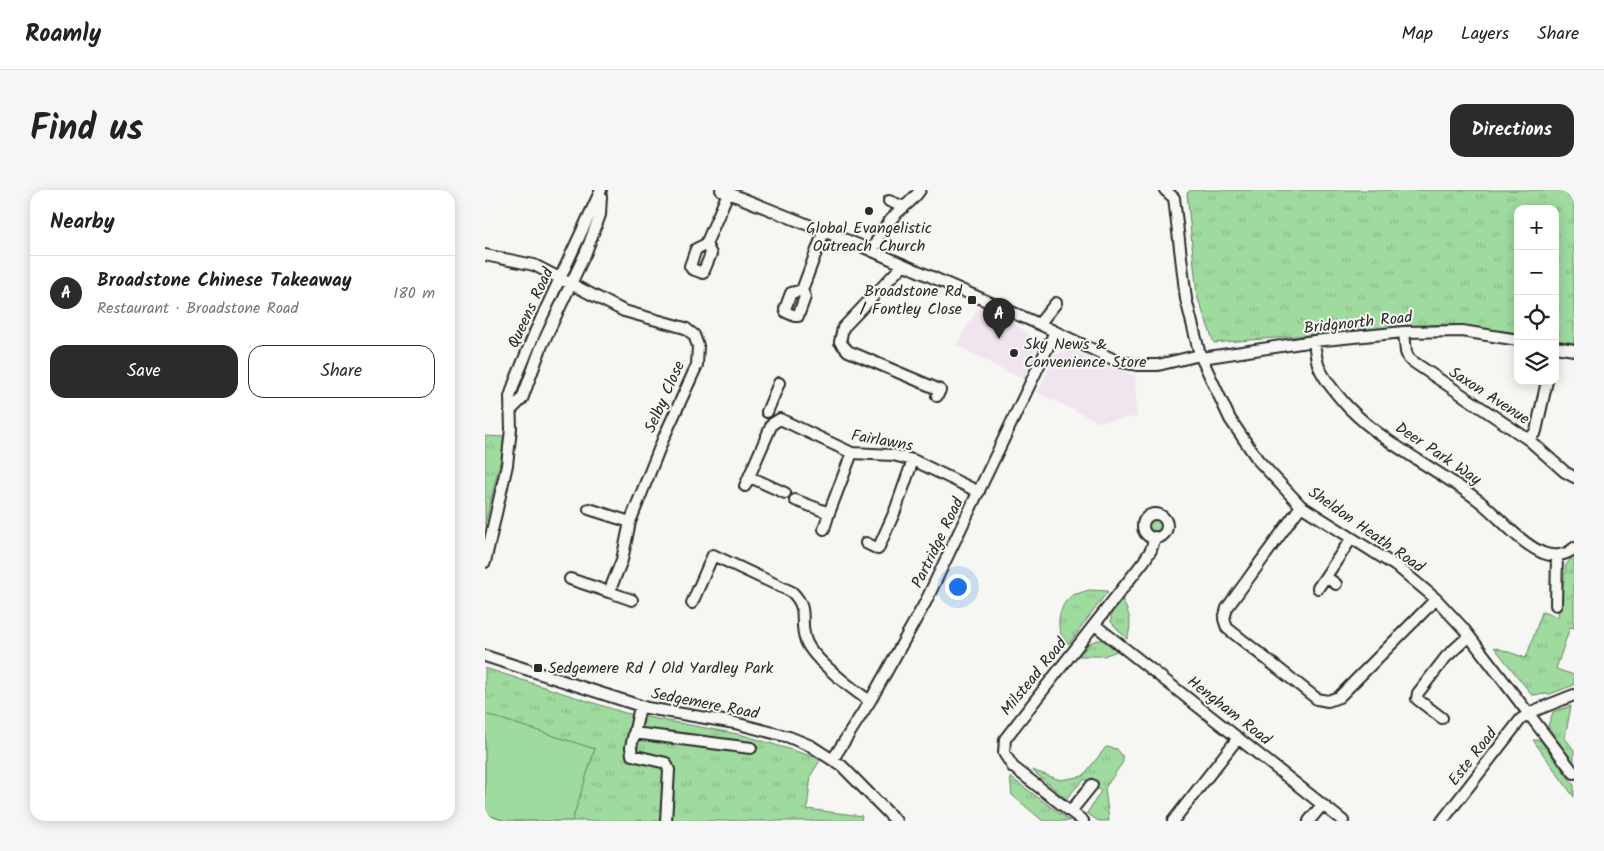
<!DOCTYPE html>
<html lang="en">
<head>
<meta charset="utf-8">
<style>
  body { margin:0; font-family:Kalam,sans-serif; background:#f6f6f6; color:#222 }
  .controls { position:absolute; right:15px; top:15px; display:grid; overflow:hidden; border-radius:10px; box-shadow:0 2px 12px #0003 }
  .controls button { width:45px; height:45px; display:grid; place-items:center; padding:0; border:0; border-bottom:1px solid #e0e0e0; background:#fff; color:#222; font:25px sans-serif }
  .you { position:absolute; left:472px; top:396px; width:18px; height:18px; margin:-12px; border:4px solid #fff; border-radius:50%; background:#1a73e8; box-shadow:0 0 0 8px #1a73e833 }
  .badge { display:grid; place-items:center; width:32px; height:32px; border-radius:50%; background:#2b2b2b; color:#fff; font-size:16px; font-weight:700 }
  .pin { position:absolute; translate:-50% -41px; filter:drop-shadow(0 1px 2px #0008) }
  .pin::after { content:''; position:absolute; top:26px; width:18px; height:15px; background:inherit; clip-path:polygon(0 0,100% 0,50% 100%) }
  .list { margin:0; padding:0; list-style:none }
  h2 { display:flex; justify-content:space-between; align-items:center; height:65px; margin:0; padding:0 20px; font-size:21px }
  h2 small { font-size:16px; font-weight:400; color:#767676 }
  .list li { display:grid; grid-template-columns:32px 1fr auto; gap:15px; align-items:center; box-sizing:border-box; height:75px; padding:0 20px; border-top:1px solid #e0e0e0 }
  .list b { display:block; font-size:19px; white-space:nowrap }
  .list p { margin:0; font-size:16px; white-space:nowrap; color:#767676 }
  .list em { font-size:16px; font-style:normal; color:#767676 }
  .actions { display:flex; gap:10px; padding:15px 20px }
  .actions a { flex:1; padding:11px 0; border:1px solid #2b2b2b; border-radius:15px; text-align:center; font-size:18px; color:#2b2b2b }
  .actions .main { background:#2b2b2b; color:#fff }
  .icon { flex:none; width:28px; height:28px; fill:none; stroke:currentColor; stroke-width:2; stroke-linecap:round; stroke-linejoin:round }
  .map { position:relative; flex:none; width:1089px; height:631px; overflow:hidden; border-radius:15px }
  header { display:flex; align-items:center; gap:30px; box-sizing:border-box; height:70px; padding:0 25px; background:#fff; border-bottom:1px solid #e0e0e0 }
  header strong { font-size:24px }
  nav { display:flex; gap:28px; margin-inline-start:auto; font-size:18px }
  .intro { display:flex; align-items:center; justify-content:space-between; box-sizing:border-box; height:120px; padding:0 30px }
  h1 { margin:0; font-size:35px }
  .button { padding:12px 22px; border-radius:15px; background:#2b2b2b; color:#fff; font-size:18px; font-weight:700 }
  main { display:flex; gap:30px; padding:0 30px }
  aside { flex:1; background:#fff; border-radius:15px; box-shadow:0 2px 12px #0003 }
  .map>svg:first-child { display:block }
  .built { fill:#f0e5ee }
  .grass { fill:url(#grass-tufts); stroke:#658265 }
  .garden { fill:#9fda9f; stroke:#658265 }
  .lines { fill:none; stroke-linecap:round; stroke-linejoin:round }
  .minor-casing { stroke:#2b2b2b; stroke-width:14 }
  .minor { stroke:#f6f6f2; stroke-width:10 }
  .poi-dot { fill:#2b2b2b; stroke:#f6f6f2; stroke-width:2 }
  .labels { text-anchor:middle; dominant-baseline:central; stroke-width:4; stroke-linejoin:round; paint-order:stroke }
  .poi-label { font-size:16px; fill:#2b2b2b; stroke:#f6f6f2; text-anchor:start }
  .street-label { font-size:16px; fill:#2b2b2b; stroke:#f6f6f2 }
</style>
</head>
<body>
<header>
<strong>Roamly</strong>
<nav><a>Map</a><a>Layers</a><a>Share</a></nav>
</header>
<div class="intro"><h1>Find us</h1><a class="button">Directions</a></div>
<main>
<aside>
<h2>Nearby<small></small></h2>
<ul class="list">
<li><span class="badge">A</span><div><b>Broadstone Chinese Takeaway</b><p>Restaurant · Broadstone Road</p></div><em>180 m</em></li>
</ul>
<div class="actions"><a class="main">Save</a><a>Share</a></div>
</aside>
<div class="map">
<svg width="1089" height="631" viewBox="0 0 1089 631">
  <defs>
    <pattern id="grass-tufts" width="24" height="20" patternUnits="userSpaceOnUse" patternTransform="scale(1.25)"><rect width="24" height="20" fill="#9fda9f"/><path d="M3 7l-1-3M5 7V3M7 7l1-3M15 17l-1-3M17 17v-4M19 17l1-3" fill="none" stroke="#89bb89"/></pattern>
  </defs>
  <rect width="100%" height="100%" fill="#f6f6f2"/>
  <filter id="ink" filterUnits="userSpaceOnUse"><feTurbulence type="fractalNoise" baseFrequency=".02" numOctaves="2"/><feDisplacementMap in="SourceGraphic" scale="10" xChannelSelector="R" yChannelSelector="G"/><feConvolveMatrix kernelMatrix="1 2 1 2 8 2 1 2 1" color-interpolation-filters="sRGB"/></filter>
  <g filter="url(#ink)">
    <!-- built -->
    <path class="built" d="M493 118 529 133 553 152 551 164 539 190 471 155Z
      M583 159 650 186 652 227 614 232 553 203 569 166Z"/>
    <!-- grass -->
    <path class="grass" d="M706 0H1089V153L1070 150V19H1033V143L960 134 729 153 712 106 702 3Z
      M0 246 21 247 0 335Z
      M663 336a8 8 0 1 1 16 0a8 8 0 1 1-16 0Z
      M1089 365V438L1085 437 1071 479 1089 485V495L1065 504 1047 505 1009 457 1041 468 1057 422 1073 427 1081 375Z
      M604 400 623 401 584 454C568 443 572 415 588 405 593 403 599 402 604 400Z
      M637 409C644 423 648 433 642 449L626 432V423Z
      M612 450H618L632 461 619 466H594L605 453Z
      M0 478 140 523 258 545 336 569 326 585 322 619 377 626 376 631H0Z
      M1086 516 1080 548 1089 560V575L1063 536 1068 522Z
      M1048 550H1055L1089 595V607Z
      M621 557 632 559 638 567V572L620 598 624 631H613L602 623 616 601 599 589 581 609 547 580 575 590 598 586Z
      M525 587 585 631H558L527 605Z"/>
    <!-- garden -->
    <path class="garden" d="M0 524 110 559 87 631H21L0 624Z"/>
    <g class="lines">
      <defs>
        <path id="minor" d="M236 0 376 56 554 134 632 171 653 175H673L715 165
          M680 0 689 8
          M689 8 701 109 715 165 745 229 773 270 816 316 914 378 951 409 978 438 1089 583
          M404 11 419 17
          M221 54 226 64 218 83 207 79 205 76 211 59 221 54 243 3
          M387 61C393 47 399 36 410 25 419 16 428 11 435 0
          M0 65 49 75 139 121 200 138 209 145 213 156 212 175 179 247 145 332 104 319
          M418 75 358 138 355 152 363 161 455 200 452 206
          M317 100 306 103 300 119 301 122 310 126H313L320 107 317 100 339 41
          M554 134 571 113
          M919 142 921 162 924 169 1044 250 1080 282 1089 287
          M829 151C830 159 831 170 834 177 840 191 853 206 863 217 900 255 951 278 993 310 1014 326 1033 352 1058 363 1068 367 1081 366 1089 358
          M1070 157 1089 160
          M717 168 829 151 919 142 977 141 1033 150
          M25 221 37 209 57 155 101 62 115 25 116 6
          M282 222 294 193
          M1044 250 1051 241 1062 191
          M265 287 300 303
          M260 296 287 234 295 229 367 263 408 265 428 270 494 302
          M310 310 344 323 367 263
          M816 316 742 418 739 429 742 438 832 509 843 511 854 507 951 409
          M658 336a12 12 0 1 1 24 0a12 12 0 1 1-24 0Z
          M339 339 344 323
          M381 353 393 359 410 321 428 270
          M0 372 22 275 26 239 25 207 29 194 50 142 116 0
          M841 387 851 394
          M85 389 124 402 137 370 145 332
          M833 398 866 349
          M124 402 147 410
          M207 413 228 365 307 402C325 420 313 430 321 451 328 469 368 500 385 511
          M1071 415 1072 366
          M610 435 858 631
          M0 466 162 518 250 533 304 547 326 556 357 576 411 631
          M155 517 146 557 147 565 181 573 184 580 181 631
          M957 528 932 509 933 503 961 467 984 446
          M149 543 266 558
          M348 569 385 511 440 413 570 142
          M586 621 607 595
          M598 631 528 577 519 563 520 549 659 371 666 360 670 347
          M688 631 753 548
          M824 631 837 615
          M957 631 1036 529 1051 520 1089 505"/>
      </defs>
      <!-- minor casing -->
      <use href="#minor" class="minor-casing"/>
      <!-- minor -->
      <use href="#minor" class="minor"/>
    </g>
  </g>
  <!-- markers -->
  <g class="poi-dot">
    <circle cx="384" cy="21" r="5"/>
    <rect x="482" y="105" width="10" height="10" rx="2.5"/>
    <circle cx="529" cy="163" r="5"/>
    <rect x="48" y="473" width="10" height="10" rx="2.5"/>
  </g>
  <g class="labels">
    <!-- poi labels -->
    <g class="poi-label">
      <text x="384" y="38" text-anchor="middle">Global Evangelistic<tspan x="384" dy="18">Outreach Church</tspan></text>
      <text x="477" y="101" text-anchor="end">Broadstone Rd<tspan x="477" dy="18">/ Fontley Close</tspan></text>
      <text x="539" y="154">Sky News &amp;<tspan x="539" dy="18">Convenience Store</tspan></text>
      <text x="63" y="478">Sedgemere Rd / Old Yardley Park</text>
    </g>
    <!-- street labels -->
    <g class="street-label">
      <text transform="translate(46 118) rotate(-65)">Queens Road</text>
      <text transform="translate(873 133) rotate(-6)">Bridgnorth Road</text>
      <text transform="translate(1004 206) rotate(33)">Saxon Avenue</text>
      <text transform="translate(180 207) rotate(-66)">Selby Close</text>
      <text transform="translate(397 251) rotate(10)">Fairlawns</text>
      <text transform="translate(953 264) rotate(34)">Deer Park Way</text>
      <text transform="translate(881 340) rotate(35)">Sheldon Heath Road</text>
      <text transform="translate(453 353) rotate(-64)">Partridge Road</text>
      <text transform="translate(549 487) rotate(-51)">Milstead Road</text>
      <text transform="translate(220 514) rotate(11)">Sedgemere Road</text>
      <text transform="translate(744 521) rotate(38)">Hengham Road</text>
      <text transform="translate(988 567) rotate(-52)">Este Road</text>
    </g>
  </g>
</svg>
<div class="controls">
<button>+</button>
<button>−</button>
<button><svg class="icon" aria-label="locate" viewBox="0 0 24 24"><circle cx="12" cy="12" r="6"/><path d="M12 2v4M12 18v4M2 12h4M18 12h4"/></svg></button>
<button><svg class="icon" aria-label="layers" viewBox="0 0 24 24"><path d="M12 4l9 5-9 5-9-5zM3 14l9 5 9-5"/></svg></button>
</div>
<div class="you"></div>
<div class="pin badge" style="left:514px;top:149px">A</div>
</div>
</main>
</body>
</html>
